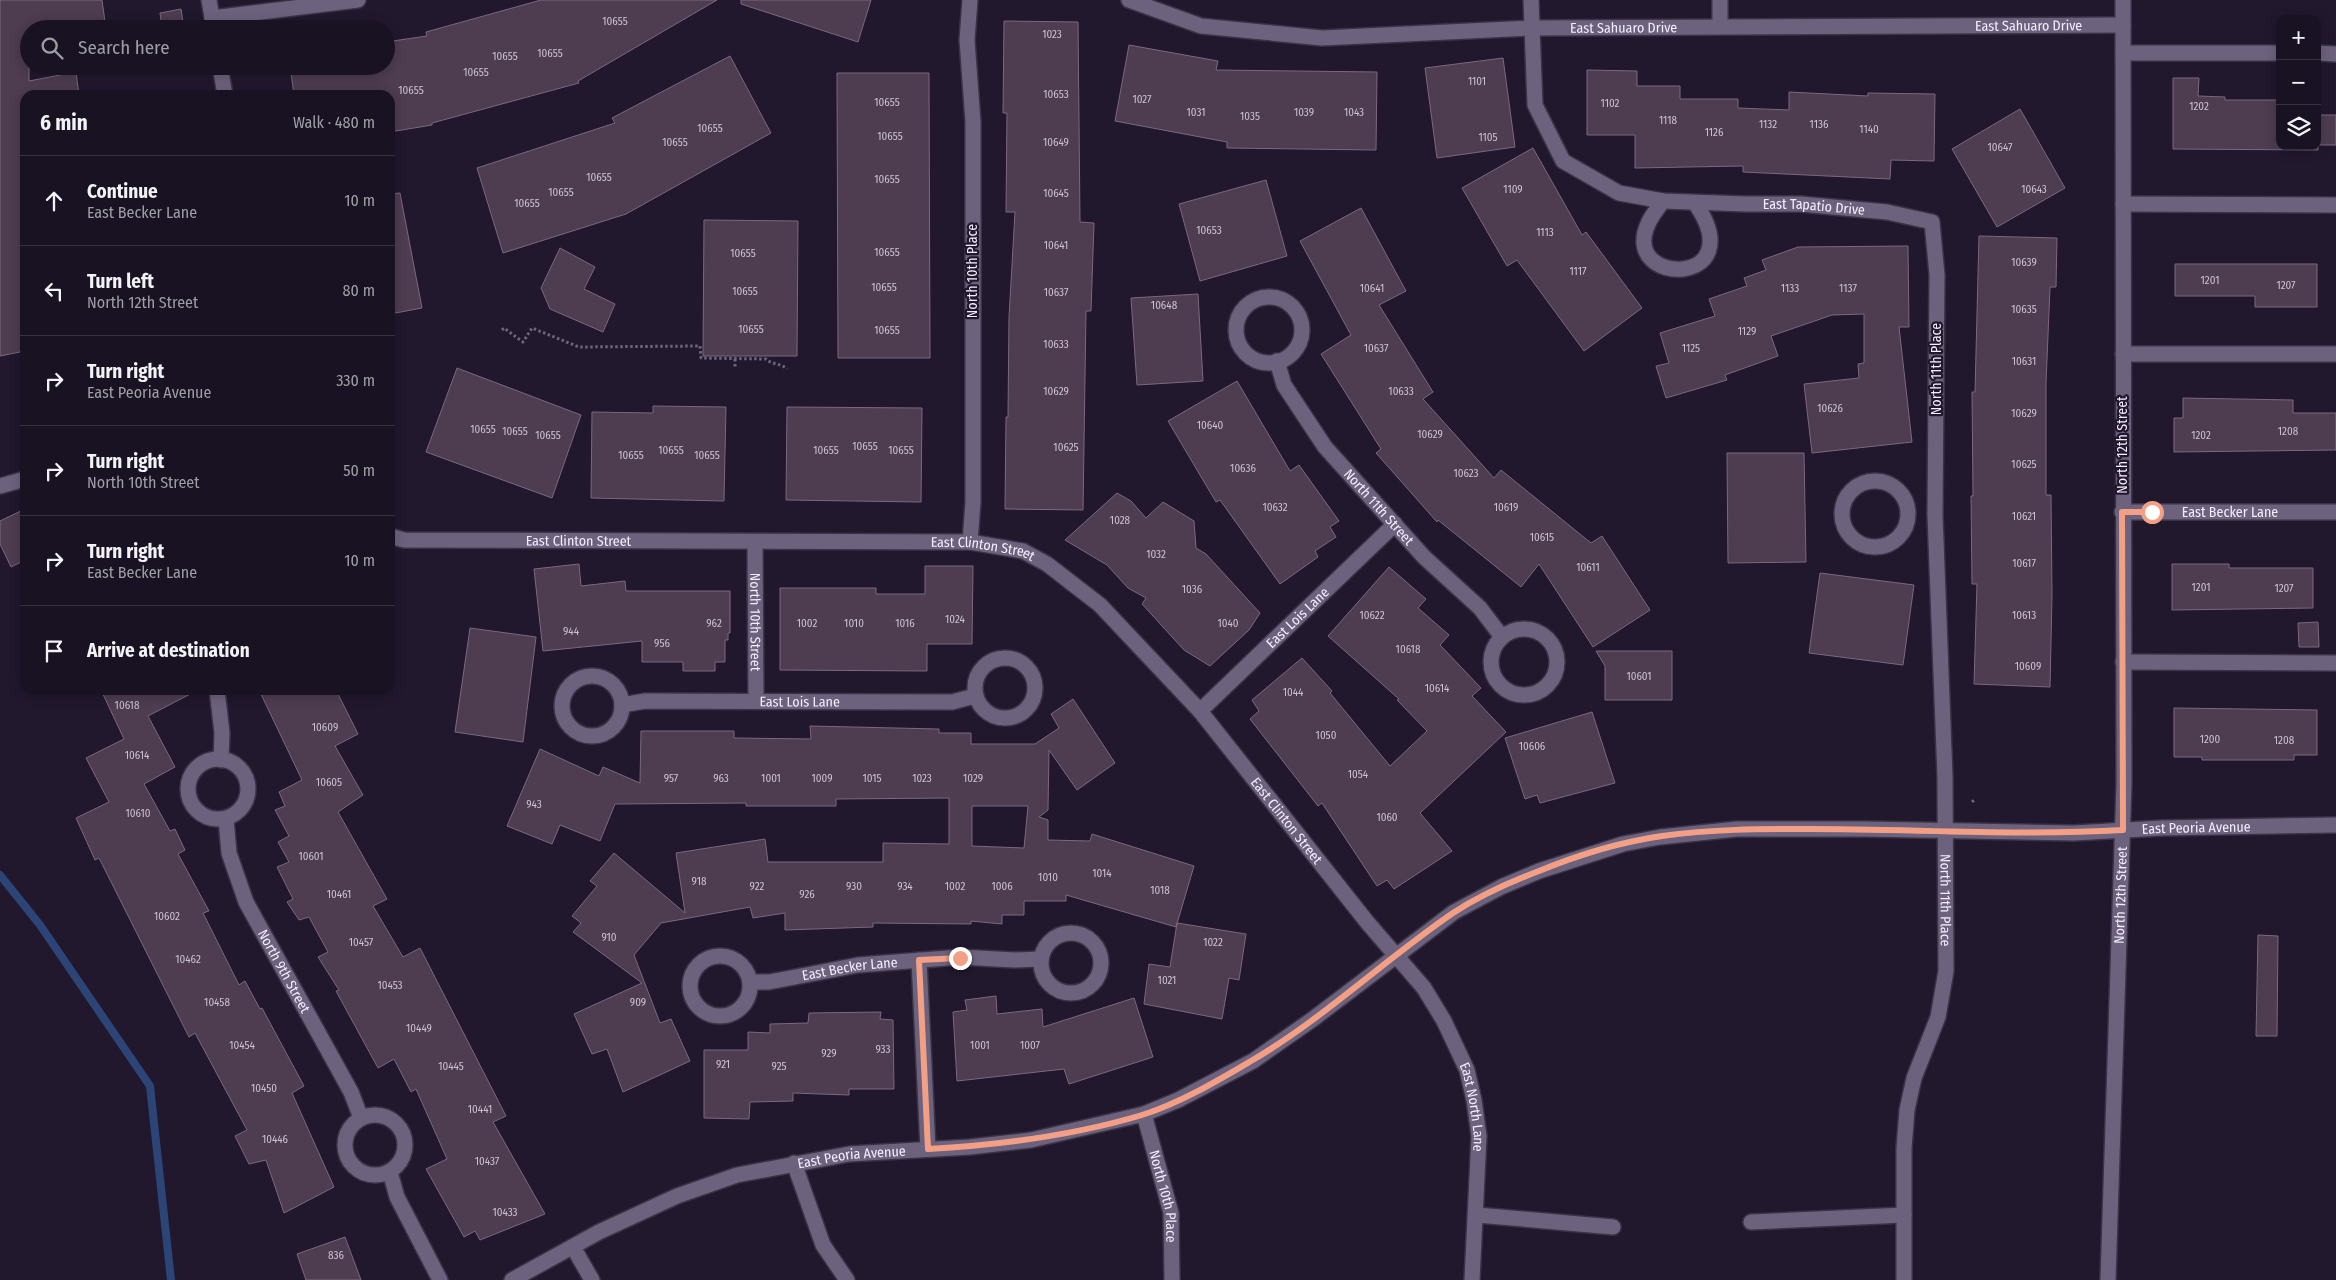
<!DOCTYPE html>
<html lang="en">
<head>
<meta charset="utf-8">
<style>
  body { margin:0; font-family:"Fira Sans Condensed",sans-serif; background:#221b2a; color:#f1f3f6 }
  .controls { position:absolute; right:15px; top:15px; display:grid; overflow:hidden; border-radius:10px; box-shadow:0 2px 12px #0003 }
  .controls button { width:45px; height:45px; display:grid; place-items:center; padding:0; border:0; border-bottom:1px solid #373240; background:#191222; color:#f1f3f6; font:25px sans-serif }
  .stop { position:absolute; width:15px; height:15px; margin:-11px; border:4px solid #f39f86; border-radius:50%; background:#fff }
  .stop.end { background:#f39f86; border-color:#fff; box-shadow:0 1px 5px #0008 }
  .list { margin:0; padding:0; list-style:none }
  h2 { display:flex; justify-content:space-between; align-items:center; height:65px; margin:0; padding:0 20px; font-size:21px }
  h2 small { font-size:16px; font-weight:400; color:#9f9ea5 }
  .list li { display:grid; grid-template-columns:32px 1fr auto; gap:15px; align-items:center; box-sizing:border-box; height:90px; padding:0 20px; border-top:1px solid #373240 }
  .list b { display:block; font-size:19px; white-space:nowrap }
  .list p { margin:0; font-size:16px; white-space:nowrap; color:#9f9ea5 }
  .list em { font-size:16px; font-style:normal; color:#9f9ea5 }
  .icon { flex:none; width:28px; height:28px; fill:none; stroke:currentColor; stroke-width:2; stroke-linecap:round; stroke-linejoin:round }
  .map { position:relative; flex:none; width:2336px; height:1280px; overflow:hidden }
  .search { position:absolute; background:#191222; box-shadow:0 2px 12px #0003; left:20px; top:20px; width:375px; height:55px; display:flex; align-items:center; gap:12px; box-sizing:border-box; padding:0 18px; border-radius:28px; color:#9f9ea5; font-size:19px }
  .panel { position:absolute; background:#191222; box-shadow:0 2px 12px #0003; left:20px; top:90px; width:375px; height:605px; border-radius:15px }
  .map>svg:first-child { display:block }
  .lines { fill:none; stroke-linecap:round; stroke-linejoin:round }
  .stream { stroke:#2c4476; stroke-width:8 }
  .building { fill:#4e3c51; stroke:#7c6880; fill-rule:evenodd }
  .minor-casing { stroke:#393344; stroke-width:18 }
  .path { stroke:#6d6579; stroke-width:3; stroke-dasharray:2.5 2.5; stroke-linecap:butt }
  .minor { stroke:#6c627d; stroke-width:15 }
  .route { stroke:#f39f86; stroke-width:6 }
  .labels { text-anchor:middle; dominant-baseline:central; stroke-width:4.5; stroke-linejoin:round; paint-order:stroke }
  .number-label { font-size:11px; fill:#cac1d2 }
  .street-label { font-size:14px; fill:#f3edfd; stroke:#21182e }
</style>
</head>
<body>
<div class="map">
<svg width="2336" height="1280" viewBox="0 0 2336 1280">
  <rect width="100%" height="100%" fill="#21182e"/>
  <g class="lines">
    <!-- stream -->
    <path class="stream" d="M0 875 40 925 150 1086 171 1280"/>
  </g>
  <!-- building -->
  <path class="building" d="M0 0H102L106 29H29V81L76 72 79 95H25V351L0 356Z
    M541 0H717L578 81 579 83 432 123V125L390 132V95H294L290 66H386V42L427 36 426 32Z
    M741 0H871L858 42 741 4Z
    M181 9 184 29H162L160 13Z
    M1004 21 1078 22 1080 222 1094 223 1091 311H1086L1083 510 1005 509 1006 417H1008L1009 317 1015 212H1006L1007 113H1003Z
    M1129 45 1218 61 1216 70 1377 72 1376 150 1227 148V142L1115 121Z
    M730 56 771 133 626 214 503 253 477 168 615 123 612 118Z
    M1503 58 1515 147 1437 158 1425 68Z
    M168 66H190L191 69 169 72Z
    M1587 70 1637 71V86H1680V99H1738V108L1789 110V92L1868 96V93L1935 94 1934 161 1891 160 1890 179 1743 172V166L1635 168V135H1587Z
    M837 73H929L930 358H838Z
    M2173 78H2199L2198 96 2225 97V100H2280V146H2317V115H2336V145H2318V150L2173 149Z
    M2020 109 2065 188 1997 227 1952 149Z
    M1533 148 1582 235 1586 232 1642 308 1584 351 1517 260 1507 266 1462 188Z
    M1266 180 1287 256 1200 281 1179 204Z
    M400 193 422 308 390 314V194Z
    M1361 208 1406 291 1379 305 1433 392 1423 399 1494 478 1501 470 1591 543 1602 536 1650 610 1593 647 1539 564 1521 587 1438 520 1437 522 1376 453 1381 449 1321 354 1351 335 1300 241Z
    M704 220 798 221 797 356H703Z
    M1979 236 2057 238 2056 287H2050L2046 383V495H2051L2052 595 2050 687 1974 684 1977 584H1972L1971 496H1973L1972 392H1975Z
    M1908 246 1909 327H1899L1912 442 1812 453 1804 384 1859 378 1858 364 1864 363V314L1832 315 1771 336 1778 356 1725 375 1727 380 1666 398 1656 366 1669 363 1660 333 1715 316 1709 299 1747 286 1744 278 1766 270 1762 260 1798 247Z
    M560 248 595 267 584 289 615 304 603 332 550 309 541 288Z
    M2175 264H2317V307H2255V296H2175Z
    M1198 294 1203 381 1137 385 1131 298Z
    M457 368 581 415 552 498 426 452Z
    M1237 381 1290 471 1299 465 1339 521 1330 527 1336 537 1315 551 1318 557 1280 584 1220 500 1216 502 1168 421Z
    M2183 398 2293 400V413H2336V450L2174 452V418H2183Z
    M653 406 726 407 724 501 591 498 592 412 653 413Z
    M787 407 922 408 921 502 786 500Z
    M1727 453H1804L1806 562 1728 563Z
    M1117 493 1131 501 1146 518 1163 502 1194 521 1196 548 1206 554 1260 613 1249 630 1210 666 1184 650 1142 604 1146 598 1128 588 1107 565 1065 540Z
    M25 509V560L11 567 0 544V521Z
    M579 564 581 586 625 581 626 591H730V633H728V640H725V662H715V671H683V662H642V641L543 651 534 569Z
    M2172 564H2229V568H2313V608L2172 610Z
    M925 566H973L972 644H927V671L780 670V588H876V594H925Z
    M1389 567 1426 599 1418 608 1449 635 1440 645 1481 688 1472 696 1506 732 1420 813 1452 851 1394 889 1387 880 1377 886 1322 803 1318 806 1250 719 1259 711 1252 700 1302 658 1332 691 1330 693 1390 766 1427 731 1397 700 1399 699 1328 636Z
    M1820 573 1914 585 1903 665 1809 653Z
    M2318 622 2319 647H2299L2298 623Z
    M470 628 536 637 523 742 455 732Z
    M1596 651H1672V700H1605V666Z
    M101 690H198L148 716 175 767 144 784 170 831 175 829 185 850 178 854 209 911 203 913 239 985 245 981 260 1009 262 1008 304 1086 292 1093 334 1187 284 1213 266 1160 249 1164 235 1136 247 1130 195 1033 189 1037 99 858 95 860 76 818 109 802 86 758 124 739Z
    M259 690H336L358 734 335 746 363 795 338 812 387 899 373 906 403 957 420 948 506 1116 493 1122 545 1214 480 1240 475 1231 464 1237 426 1169 447 1159 416 1089 411 1092 394 1059 378 1068 336 991 339 990 318 957 328 952 309 917 299 920 287 902 293 899 277 867 289 862 278 842 289 836 275 810 285 806 279 792 302 780Z
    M1073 699 1115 763 1077 790 1049 750 1048 810 1039 817 1048 820V840L1090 841 1092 834 1194 866 1176 927 1066 895V901H1024V915H1002V924L971 921V924L873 923V927L785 930V913L753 918 750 907 661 923 634 955 660 1023 671 1019 690 1061 623 1092 607 1049 592 1054 574 1014 642 983 573 932 581 923 572 916 597 886 590 881 614 853 685 913 676 853 765 839 768 862H883V843L949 844V798L836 799V806H746V803L615 804 600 841 560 825 552 844 507 826 540 749 599 776 603 767 640 783 641 731H734V738L811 739 810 726 939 729V733H971V744H1035L1059 728 1051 714ZM972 806H1028L1024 848 972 846Z
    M2174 708 2317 710V755H2294V760H2202V757H2174Z
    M1592 712 1615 783 1540 803 1537 795 1525 799 1505 738Z
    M1177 923 1246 934 1239 980 1229 978 1222 1019 1144 1004 1149 964 1170 967Z
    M2258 935 2278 936 2277 1036H2256Z
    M996 996 997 1014 1042 1009 1043 1027 1134 998 1153 1057 1069 1084 1064 1069 957 1081 953 1012 967 1010 965 1000Z
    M881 1012 880 1019 893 1020 894 1089H849V1095L793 1093V1101L750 1102 749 1119 704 1118V1050H748V1032L770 1033V1024L808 1023 809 1013Z
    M345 1237 361 1280H306L297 1254Z"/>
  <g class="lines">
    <defs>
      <g id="minor">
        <path d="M209 0 214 29"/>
        <path d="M970 0 967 40 973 122V502L970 542"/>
        <path id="s1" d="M1129 0 1201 26 1322 38 1533 28 2123 25"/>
        <path id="s2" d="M1531 0 1535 105 1563 161 1619 193 1663 201 1746 204H1801L1887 212 1932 222 1937 275 1935 515 1945 777 1946 971 1938 1017 1914 1078 1907 1110 1904 1148V1280"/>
        <path d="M1720 0V26"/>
        <path d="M212 18 358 0"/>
        <path d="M2123 53H2280"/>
        <path d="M2317 53 2336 54"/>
        <path d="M220 66 225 95"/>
        <path d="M1663 201C1658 208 1651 216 1648 224 1619 287 1754 288 1695 203"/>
        <path d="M2123 204 2336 205"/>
        <circle cx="1269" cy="330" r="33"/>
        <path d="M2123 354H2336"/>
        <path id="s3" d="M1277 361 1284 385 1325 447 1424 557 1480 608 1502 637"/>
        <circle cx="1875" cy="514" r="33"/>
        <path d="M0 486 25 479"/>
        <path id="s4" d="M2122 512H2336"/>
        <path id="s5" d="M390 536 404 540 970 542 1023 551 1047 564 1100 605 1200 711 1367 922 1424 988 1444 1021 1467 1070 1474 1100 1479 1136 1472 1280"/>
        <path id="s6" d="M755 542 756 701"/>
        <circle cx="1524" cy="662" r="33"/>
        <circle cx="1005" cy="688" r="30"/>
        <path d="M2123 662 2336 663"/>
        <circle cx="592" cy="706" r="30"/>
        <path d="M217 690 222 733 221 760"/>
        <path id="s7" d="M622 705 645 701 952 702 975 696"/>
        <path id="s8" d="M1200 711 1395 524"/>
        <circle cx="218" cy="789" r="30"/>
        <path id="s9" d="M226 819 229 853 246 902 351 1092 361 1118"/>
        <circle cx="1071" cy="963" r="30"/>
        <circle cx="720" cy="986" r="30"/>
        <path d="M919 960 928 1149"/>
        <path id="s10" d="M750 982H769L858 965 960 957 1014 960 1041 959"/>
        <path id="s11" d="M1144 1114 1171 1213 1172 1280"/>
        <circle cx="375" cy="1145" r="30"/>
        <path d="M794 1163 823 1245 847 1280"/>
        <path d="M390 1172 397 1197 440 1280"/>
        <path d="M1477 1215 1613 1227"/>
        <path d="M1751 1222 1904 1215"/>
        <path d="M573 1247 592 1280"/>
        <path id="s12" d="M512 1280 599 1232 677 1196 737 1175 849 1154 970 1147 1031 1140 1144 1114 1178 1100 1253 1061 1313 1019 1454 912 1501 887 1539 871 1623 844 1660 837 1737 829H1866L2074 833 2161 828 2336 825"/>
        <path id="s13" d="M2108 1280 2124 783 2123 0"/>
      </g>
    </defs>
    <!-- minor casing -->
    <use href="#minor" class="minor-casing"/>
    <!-- path -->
    <path class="path" d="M502 330 504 328 523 342 532 328 579 347 700 346 701 358 766 359C772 365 781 363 787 369
      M735 359V368
      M1972 802 1974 800"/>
    <!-- minor -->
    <use href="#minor" class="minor"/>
  </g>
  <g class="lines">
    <!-- route -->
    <path class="route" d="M960 958 919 960 928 1149C1000 1145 1072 1136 1142 1115 1180 1103 1217 1081 1251 1061 1323 1019 1384 960 1453 913 1479 896 1510 882 1539 871 1578 855 1620 842 1662 836 1711 829 1760 829 1809 829 1914 829 2018 836 2123 830L2122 512H2152"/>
  </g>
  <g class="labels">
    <!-- number labels -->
    <g class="number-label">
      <text x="615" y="21">10655</text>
      <text x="1052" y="34">1023</text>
      <text x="550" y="53">10655</text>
      <text x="505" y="56">10655</text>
      <text x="476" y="72">10655</text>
      <text x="1477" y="81">1101</text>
      <text x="411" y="90">10655</text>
      <text x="1056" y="94">10653</text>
      <text x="1142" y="99">1027</text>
      <text x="887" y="102">10655</text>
      <text x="1610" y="103">1102</text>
      <text x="2199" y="106">1202</text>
      <text x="1196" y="112">1031</text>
      <text x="1304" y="112">1039</text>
      <text x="1354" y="112">1043</text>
      <text x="1250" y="116">1035</text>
      <text x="1668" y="120">1118</text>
      <text x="1768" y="124">1132</text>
      <text x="1819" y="124">1136</text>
      <text x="710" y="128">10655</text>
      <text x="1869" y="129">1140</text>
      <text x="1714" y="132">1126</text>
      <text x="890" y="136">10655</text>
      <text x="1488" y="137">1105</text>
      <text x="675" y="142">10655</text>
      <text x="1056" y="142">10649</text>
      <text x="2000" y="147">10647</text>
      <text x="599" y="177">10655</text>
      <text x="887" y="179">10655</text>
      <text x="1513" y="189">1109</text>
      <text x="2034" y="189">10643</text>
      <text x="561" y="192">10655</text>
      <text x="1056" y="193">10645</text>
      <text x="527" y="203">10655</text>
      <text x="1209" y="230">10653</text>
      <text x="1545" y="232">1113</text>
      <text x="1056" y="245">10641</text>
      <text x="887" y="252">10655</text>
      <text x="743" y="253">10655</text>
      <text x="2024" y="262">10639</text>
      <text x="1578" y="271">1117</text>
      <text x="2210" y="280">1201</text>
      <text x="2286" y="285">1207</text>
      <text x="884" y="287">10655</text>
      <text x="1372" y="288">10641</text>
      <text x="1790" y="288">1133</text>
      <text x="1848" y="288">1137</text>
      <text x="745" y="291">10655</text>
      <text x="1056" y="292">10637</text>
      <text x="1164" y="305">10648</text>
      <text x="2024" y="309">10635</text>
      <text x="751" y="329">10655</text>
      <text x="887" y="330">10655</text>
      <text x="1747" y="331">1129</text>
      <text x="1056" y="344">10633</text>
      <text x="1376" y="348">10637</text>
      <text x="1691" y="348">1125</text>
      <text x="2024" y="361">10631</text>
      <text x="1056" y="391">10629</text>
      <text x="1401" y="391">10633</text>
      <text x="1830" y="408">10626</text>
      <text x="2024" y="413">10629</text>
      <text x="1210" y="425">10640</text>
      <text x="483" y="429">10655</text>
      <text x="515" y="431">10655</text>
      <text x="2288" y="431">1208</text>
      <text x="1430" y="434">10629</text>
      <text x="548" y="435">10655</text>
      <text x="2201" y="435">1202</text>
      <text x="865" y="446">10655</text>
      <text x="1066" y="447">10625</text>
      <text x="671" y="450">10655</text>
      <text x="826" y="450">10655</text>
      <text x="901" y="450">10655</text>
      <text x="631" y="455">10655</text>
      <text x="707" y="455">10655</text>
      <text x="2024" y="464">10625</text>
      <text x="1243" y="468">10636</text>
      <text x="1466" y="473">10623</text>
      <text x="1275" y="507">10632</text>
      <text x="1506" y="507">10619</text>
      <text x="2024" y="516">10621</text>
      <text x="1120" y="520">1028</text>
      <text x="1542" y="537">10615</text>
      <text x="1156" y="554">1032</text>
      <text x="2024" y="563">10617</text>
      <text x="1588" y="567">10611</text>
      <text x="2201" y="587">1201</text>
      <text x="2284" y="588">1207</text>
      <text x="1192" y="589">1036</text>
      <text x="1372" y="615">10622</text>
      <text x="2024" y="615">10613</text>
      <text x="955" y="619">1024</text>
      <text x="714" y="623">962</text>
      <text x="807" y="623">1002</text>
      <text x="854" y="623">1010</text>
      <text x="905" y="623">1016</text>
      <text x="1228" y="623">1040</text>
      <text x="571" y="631">944</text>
      <text x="662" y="643">956</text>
      <text x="1408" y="649">10618</text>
      <text x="2028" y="666">10609</text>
      <text x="1639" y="676">10601</text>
      <text x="1437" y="688">10614</text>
      <text x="1293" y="692">1044</text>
      <text x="127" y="705">10618</text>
      <text x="325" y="727">10609</text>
      <text x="1326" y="735">1050</text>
      <text x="2210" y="739">1200</text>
      <text x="2284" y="740">1208</text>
      <text x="1532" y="746">10606</text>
      <text x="137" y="755">10614</text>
      <text x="1358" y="774">1054</text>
      <text x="671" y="778">957</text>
      <text x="721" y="778">963</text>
      <text x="771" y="778">1001</text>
      <text x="822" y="778">1009</text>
      <text x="872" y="778">1015</text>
      <text x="922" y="778">1023</text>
      <text x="973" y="778">1029</text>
      <text x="329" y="782">10605</text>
      <text x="534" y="804">943</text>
      <text x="138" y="813">10610</text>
      <text x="1387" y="817">1060</text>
      <text x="311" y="856">10601</text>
      <text x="1102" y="873">1014</text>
      <text x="1048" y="877">1010</text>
      <text x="699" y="881">918</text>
      <text x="757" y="886">922</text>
      <text x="854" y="886">930</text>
      <text x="905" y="886">934</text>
      <text x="955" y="886">1002</text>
      <text x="1002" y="886">1006</text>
      <text x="1160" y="890">1018</text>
      <text x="339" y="894">10461</text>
      <text x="807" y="894">926</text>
      <text x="167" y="916">10602</text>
      <text x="609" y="937">910</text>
      <text x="361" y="942">10457</text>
      <text x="1213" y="942">1022</text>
      <text x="188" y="959">10462</text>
      <text x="1167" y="980">1021</text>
      <text x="390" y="985">10453</text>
      <text x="217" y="1002">10458</text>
      <text x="638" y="1002">909</text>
      <text x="419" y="1028">10449</text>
      <text x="242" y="1045">10454</text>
      <text x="980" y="1045">1001</text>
      <text x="1030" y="1045">1007</text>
      <text x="883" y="1049">933</text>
      <text x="829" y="1053">929</text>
      <text x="723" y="1064">921</text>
      <text x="451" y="1066">10445</text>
      <text x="779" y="1066">925</text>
      <text x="264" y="1088">10450</text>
      <text x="480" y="1109">10441</text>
      <text x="275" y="1139">10446</text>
      <text x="487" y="1161">10437</text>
      <text x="505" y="1212">10433</text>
      <text x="336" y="1255">836</text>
    </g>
    <!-- street labels -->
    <g class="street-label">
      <text stroke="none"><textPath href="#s1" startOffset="905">East Sahuaro Drive</textPath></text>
      <text stroke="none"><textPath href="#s1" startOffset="500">East Sahuaro Drive</textPath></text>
      <text stroke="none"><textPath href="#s2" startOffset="428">East Tapatio Drive</textPath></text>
      <text transform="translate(972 271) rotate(-90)">North 10th Place</text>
      <text transform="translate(1936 369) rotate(-90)">North 11th Place</text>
      <text transform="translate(2122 445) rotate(-90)">North 12th Street</text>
      <text stroke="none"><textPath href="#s3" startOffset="180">North 11th Street</textPath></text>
      <text stroke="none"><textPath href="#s4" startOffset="108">East Becker Lane</textPath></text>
      <text stroke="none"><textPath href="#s5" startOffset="189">East Clinton Street</textPath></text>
      <text stroke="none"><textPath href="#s5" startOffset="594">East Clinton Street</textPath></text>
      <text stroke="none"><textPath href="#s8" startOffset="135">East Lois Lane</textPath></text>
      <text stroke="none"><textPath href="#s6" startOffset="80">North 10th Street</textPath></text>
      <text stroke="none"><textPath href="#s7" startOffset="178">East Lois Lane</textPath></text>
      <text stroke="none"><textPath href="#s5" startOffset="1014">East Clinton Street</textPath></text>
      <text stroke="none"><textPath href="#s12" startOffset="1790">East Peoria Avenue</textPath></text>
      <text stroke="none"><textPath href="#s13" startOffset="385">North 12th Street</textPath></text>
      <text stroke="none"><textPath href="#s2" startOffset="1226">North 11th Place</textPath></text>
      <text stroke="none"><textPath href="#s10" startOffset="101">East Becker Lane</textPath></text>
      <text stroke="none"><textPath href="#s9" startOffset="165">North 9th Street</textPath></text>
      <text stroke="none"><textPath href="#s5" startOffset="1361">East North Lane</textPath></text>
      <text stroke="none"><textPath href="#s12" startOffset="365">East Peoria Avenue</textPath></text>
      <text stroke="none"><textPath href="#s11" startOffset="85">North 10th Place</textPath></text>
    </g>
  </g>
</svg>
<div class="controls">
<button>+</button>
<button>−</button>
<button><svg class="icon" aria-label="layers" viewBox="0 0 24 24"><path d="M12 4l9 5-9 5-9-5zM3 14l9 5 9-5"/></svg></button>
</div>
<div class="stop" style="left:2152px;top:512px"></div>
<div class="stop end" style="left:960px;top:958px"></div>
<div class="search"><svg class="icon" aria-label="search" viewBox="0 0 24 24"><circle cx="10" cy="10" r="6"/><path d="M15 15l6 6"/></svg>Search here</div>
<section class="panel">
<h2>6 min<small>Walk · 480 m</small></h2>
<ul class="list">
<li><svg class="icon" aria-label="ahead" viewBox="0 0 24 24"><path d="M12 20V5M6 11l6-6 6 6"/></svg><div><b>Continue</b><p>East Becker Lane</p></div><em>10 m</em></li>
<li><svg class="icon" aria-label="left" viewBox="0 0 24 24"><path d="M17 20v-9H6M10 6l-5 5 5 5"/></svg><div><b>Turn left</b><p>North 12th Street</p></div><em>80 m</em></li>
<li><svg class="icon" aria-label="right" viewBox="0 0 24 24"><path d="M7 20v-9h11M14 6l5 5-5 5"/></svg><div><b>Turn right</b><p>East Peoria Avenue</p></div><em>330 m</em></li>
<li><svg class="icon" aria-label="right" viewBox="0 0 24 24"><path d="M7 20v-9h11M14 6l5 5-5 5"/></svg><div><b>Turn right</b><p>North 10th Street</p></div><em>50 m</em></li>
<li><svg class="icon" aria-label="right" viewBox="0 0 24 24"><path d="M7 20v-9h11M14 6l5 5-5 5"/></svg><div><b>Turn right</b><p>East Becker Lane</p></div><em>10 m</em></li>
<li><svg class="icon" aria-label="arrive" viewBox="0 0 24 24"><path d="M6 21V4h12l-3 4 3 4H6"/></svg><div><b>Arrive at destination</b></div></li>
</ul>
</section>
</div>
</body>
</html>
